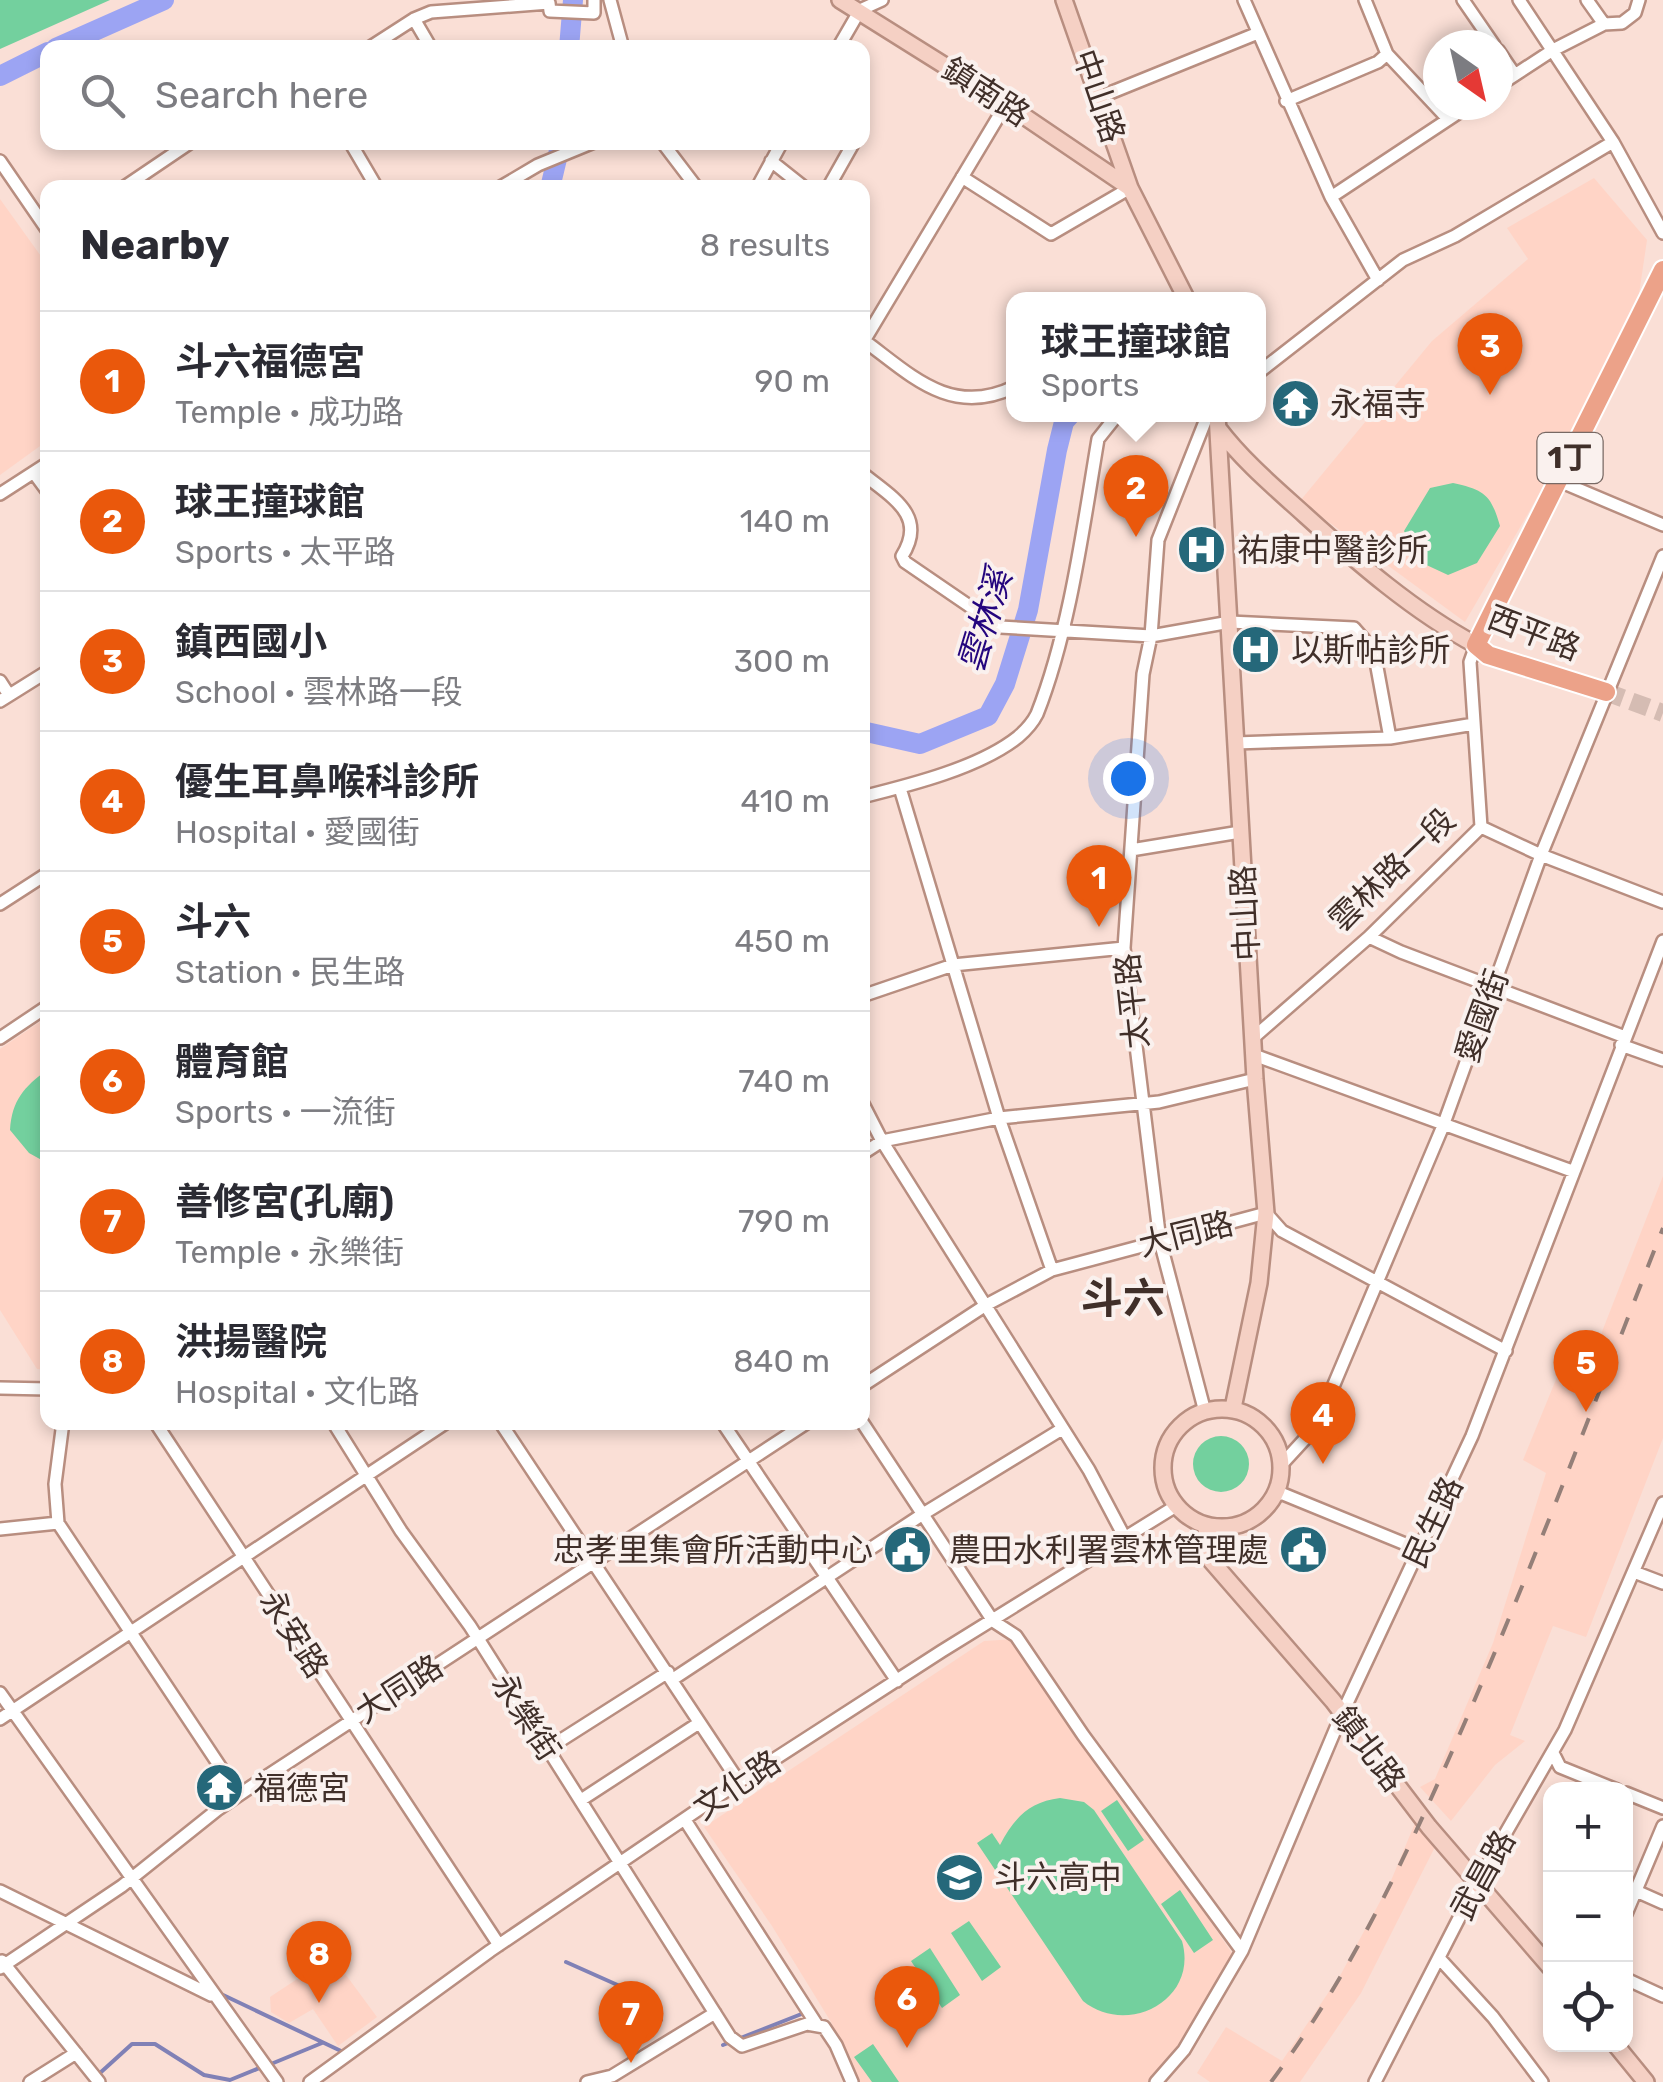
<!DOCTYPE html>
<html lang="en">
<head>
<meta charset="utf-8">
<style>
  body { margin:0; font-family:Rubik,"Noto Sans TC",sans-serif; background:#f2f2f3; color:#2b2b33 }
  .controls { position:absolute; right:30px; bottom:30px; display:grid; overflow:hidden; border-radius:20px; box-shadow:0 5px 15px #0003 }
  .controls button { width:90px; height:90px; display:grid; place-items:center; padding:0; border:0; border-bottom:2px solid #e1e1e2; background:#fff; color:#2b2b33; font:50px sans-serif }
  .compass { position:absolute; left:1423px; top:30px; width:90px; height:90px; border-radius:50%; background:#fff; box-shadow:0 5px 15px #0003; rotate:146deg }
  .you { position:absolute; left:1128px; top:778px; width:35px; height:35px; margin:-25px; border:8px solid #fff; border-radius:50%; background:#1a73e8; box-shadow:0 0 0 15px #1a73e833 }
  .badge { display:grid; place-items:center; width:65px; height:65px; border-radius:50%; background:#ea580c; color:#fff; font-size:32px; font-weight:700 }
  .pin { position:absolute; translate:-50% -82px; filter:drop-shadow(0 2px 5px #0008) }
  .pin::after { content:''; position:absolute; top:52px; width:35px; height:30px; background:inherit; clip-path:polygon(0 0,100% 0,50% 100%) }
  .popup { position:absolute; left:1006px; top:292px; width:260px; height:130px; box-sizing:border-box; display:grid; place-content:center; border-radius:20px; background:#fff; filter:drop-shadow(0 2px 8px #0005); font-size:32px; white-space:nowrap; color:#7c7c81 }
  .popup b { font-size:38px; color:#2b2b33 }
  .popup::after { content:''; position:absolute; left:50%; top:100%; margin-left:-20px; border:20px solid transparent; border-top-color:#fff }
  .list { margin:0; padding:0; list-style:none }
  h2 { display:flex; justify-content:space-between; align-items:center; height:130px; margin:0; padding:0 40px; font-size:42px }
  h2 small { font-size:32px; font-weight:400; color:#7c7c81 }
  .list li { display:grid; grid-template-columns:65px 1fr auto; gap:30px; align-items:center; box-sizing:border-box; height:140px; padding:0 40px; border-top:2px solid #e1e1e2 }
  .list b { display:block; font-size:38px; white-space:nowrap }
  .list p { margin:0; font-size:32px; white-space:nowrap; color:#7c7c81 }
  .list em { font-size:32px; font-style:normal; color:#7c7c81 }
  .icon { flex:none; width:55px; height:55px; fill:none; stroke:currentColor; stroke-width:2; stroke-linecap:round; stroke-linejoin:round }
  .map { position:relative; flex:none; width:1663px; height:2082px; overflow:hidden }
  .search { position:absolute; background:#fff; box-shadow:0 5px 15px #0003; left:40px; top:40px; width:830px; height:110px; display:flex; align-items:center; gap:25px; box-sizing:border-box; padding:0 35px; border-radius:20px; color:#7c7c81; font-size:38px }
  .panel { position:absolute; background:#fff; box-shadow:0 5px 15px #0003; left:40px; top:180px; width:830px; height:1250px; border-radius:20px }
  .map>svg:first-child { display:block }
  .built { fill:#ffd4c6 }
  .green { fill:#73d09e }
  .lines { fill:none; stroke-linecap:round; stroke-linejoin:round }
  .stream { stroke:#8081b6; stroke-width:4 }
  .river { stroke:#9ca4f3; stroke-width:20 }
  .primary-tunnel { stroke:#d5bcb3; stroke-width:18; stroke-dasharray:18 9; stroke-linecap:butt }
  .street-casing { stroke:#b88e80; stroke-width:16 }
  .secondary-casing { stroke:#b88e80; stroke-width:20 }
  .primary-casing { stroke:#fff; stroke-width:22 }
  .street { stroke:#fff; stroke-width:11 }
  .secondary { stroke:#f5d0c4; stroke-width:15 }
  .primary { stroke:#eca289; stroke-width:18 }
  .rail { stroke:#947f78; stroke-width:4; stroke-dasharray:18 18; stroke-linecap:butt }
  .labels { text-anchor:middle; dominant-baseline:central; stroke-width:8; stroke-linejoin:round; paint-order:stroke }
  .shield { fill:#faf1ee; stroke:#786964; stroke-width:2.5 }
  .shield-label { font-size:30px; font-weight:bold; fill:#402f29 }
  .street-label { font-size:32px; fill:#402f29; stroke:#faf1ee }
  .poi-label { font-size:32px; fill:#402f29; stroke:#faf1ee; text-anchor:start }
  .water-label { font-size:35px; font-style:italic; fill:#24057e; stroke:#faf1ee }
  .district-label { font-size:42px; font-weight:bold; fill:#402f29; stroke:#faf1ee }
</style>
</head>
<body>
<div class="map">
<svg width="1663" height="2082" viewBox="0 0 1663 2082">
  <rect width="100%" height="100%" fill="#fadfd6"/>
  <!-- built -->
  <path class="built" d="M1594 178 1647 240 1639 294 1566 448 1465 622 1300 501 1432 341 1528 259 1507 228Z
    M0 199 48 266 47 441 0 475Z
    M47 1017V1370L37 1369 0 1310V1049Z
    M1663 1176V1438L1586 1637 1553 1626 1510 1735 1525 1741 1495 1765 1451 1821 1420 1787 1435 1779 1493 1643 1546 1473 1523 1460 1573 1338 1596 1347Z
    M1016 1639 1232 1953 1176 2055 1153 2082H858L831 2022 772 1926 704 1827 984 1641Z
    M1415 1823 1437 1843 1361 1993 1300 2082H1210L1197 2073 1226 2027 1282 2061 1341 1974 1390 1883Z
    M332 1956 377 2017 338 2046 313 2009 289 2023 271 2012 270 1997Z"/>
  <!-- green -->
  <path class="green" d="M0 0H110L0 49Z
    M1453 483C1485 490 1491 495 1500 526L1477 563 1448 575 1420 562 1404 531 1430 488Z
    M47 1070V1163L29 1153 10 1130C12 1100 24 1087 47 1070Z
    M1193 1464a28 28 0 1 1 56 0a28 28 0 1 1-56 0Z
    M1060 1798 1084 1802 1094 1810 1182 1941C1199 2000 1127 2037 1083 2001L977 1843 992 1833 1000 1845C1014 1818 1029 1802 1060 1798Z
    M1117 1800 1144 1840 1128 1851 1101 1811Z
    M1180 1890 1213 1940 1194 1953 1161 1904Z
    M969 1921 1001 1967 982 1981 951 1933Z
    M930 1948 960 1995 942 2008 911 1961Z
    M873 2044 899 2082H872L854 2057Z"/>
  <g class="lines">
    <!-- stream -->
    <path class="stream" d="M566 1962 622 1987 661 2020
      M221 1994 341 2051
      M723 2045 804 2013
      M271 2064 322 2043
      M100 2073 132 2044H155L204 2075 230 2080 262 2067"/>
    <!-- river -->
    <path class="river" d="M56 48 164 0
      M569 48 573 0
      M0 76 48 52
      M550 188 561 142
      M862 731 920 744 988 716 1005 684 1028 610 1057 450 1064 422 1071 414"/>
    <!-- primary-tunnel -->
    <path class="primary-tunnel" d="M1606 692 1663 713"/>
    <defs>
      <path id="street" d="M610 0 623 48
        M1244 0 1331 197 1378 280
        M1463 0 1494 45
        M1519 0 1613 142 1663 233
        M1587 0 1604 24
        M414 19 431 48
        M369 48 414 19 431 12 549 3 550 11 594 13V0
        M838 48 860 10 882 0
        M1498 50 1515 75
        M1387 54 1448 119
        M1498 86 1553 50 1604 24 1622 23 1635 13 1639 0
        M1100 97 1258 33
        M1286 101 1378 62 1387 54 1365 0
        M350 142 377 188
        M662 142 697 188
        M0 161 48 231
        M771 161 805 188
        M962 177 1051 234 1130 188
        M123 188 191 142
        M499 188 538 165 594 142
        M757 188 782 142
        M828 188 854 142
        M1331 197 1470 105
        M862 339C910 374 950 418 1014 387
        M864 341 1006 104
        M1258 373 1403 260 1455 236 1613 142
        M34 473 48 492
        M862 473C891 497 928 515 902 556L905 562 1000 627 1151 636 1230 622 1354 628 1374 651 1390 738
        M1559 481 1663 525
        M0 494 48 463
        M0 681 9 695
        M0 701 48 671
        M1235 743 1390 738 1474 724
        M900 788 999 1118 1052 1270
        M862 797C910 785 979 768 1018 737 1025 731 1033 722 1037 714 1070 630 1083 528 1098 439L1118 414
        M1481 827 1541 855 1663 902
        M1131 850 1240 832
        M0 904 48 873
        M1369 937 1401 952 1625 1037
        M862 996 953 965 1124 948
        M0 1038 48 1006
        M1253 1038 1369 937 1481 827 1470 662 1476 645
        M1621 1045 1663 1060
        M1254 1055 1572 1171
        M862 1102 882 1141 1089 1470 1125 1538
        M862 1154 882 1141 999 1118 1159 1102 1255 1079
        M862 1386 986 1305 1052 1270 1266 1213 1282 1231 1506 1351
        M0 1388 48 1389
        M1205 1412 1160 1241 1124 948 1143 674 1151 636 1158 540 1208 414
        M63 1422 55 1484 58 1523 239 1795
        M155 1422 499 1945
        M333 1422 401 1531 470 1626 730 2037 742 2046 807 2024 824 2027 836 2045 852 2082
        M500 1422 739 1782
        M722 1422 897 1681
        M862 1422 993 1621 1016 1636 1083 1735 1242 1951
        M1281 1465 1316 1427 1443 1126 1541 855 1663 556
        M1275 1494H1283L1420 1550
        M0 1529 58 1523
        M1634 1572 1663 1583
        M673 1679 923 1514 1062 1429
        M0 1693 277 2082
        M0 1719 447 1422
        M547 1749 668 1672
        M1553 1753 1560 1767 1617 1790
        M1626 1793 1663 1808
        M581 1800 699 1723
        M685 1820 817 2025
        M0 1891 211 1995
        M1636 1891 1663 1903
        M1626 1914 1663 1826
        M1439 1958 1493 2017 1542 2082
        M2 1961 99 2082
        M0 1968 122 1886 217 1810 255 1784 808 1422
        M1626 1979 1663 1996
        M30 2082 76 2053
        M310 2082 490 1951 739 1782 942 1651 1176 1506
        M587 2082 612 2076 715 2013
        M1156 2082 1184 2050 1242 1951 1341 1716 1472 1436 1663 941
        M1375 2082 1478 1881 1565 1730 1663 1503"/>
      <path id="secondary" d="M840 0 1006 104 1130 188
        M1064 0 1130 188 1187 300
        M1217 414 1255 1079 1266 1213 1259 1283 1233 1408
        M1218 428C1243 461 1274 487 1305 515 1358 563 1413 611 1476 645
        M1163 1468a59 59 0 1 1 118 0a59 59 0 1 1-118 0Z
        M1206 1525 1207 1556 1333 1701 1429 1827 1550 1967
        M1615 2044 1646 2082"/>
      <path id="primary" d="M1606 692 1488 655 1476 645 1663 270"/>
    </defs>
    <!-- street casing -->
    <use href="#street" class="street-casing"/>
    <!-- secondary casing -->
    <use href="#secondary" class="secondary-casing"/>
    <!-- primary casing -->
    <use href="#primary" class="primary-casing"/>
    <!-- street -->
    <use href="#street" class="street"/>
    <!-- secondary -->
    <use href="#secondary" class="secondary"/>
    <!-- primary -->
    <use href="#primary" class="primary"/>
    <!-- rail -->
    <path class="rail" d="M1271 2082C1355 1969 1409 1850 1465 1722 1536 1559 1598 1393 1663 1228"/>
  </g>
  <!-- icons -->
  <defs>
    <symbol id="temple-disc" viewBox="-11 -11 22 22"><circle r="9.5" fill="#25687a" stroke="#faf1ee"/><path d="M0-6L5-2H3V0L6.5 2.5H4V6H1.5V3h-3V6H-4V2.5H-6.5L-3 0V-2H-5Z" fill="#fff"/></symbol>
    <symbol id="hospital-disc" viewBox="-11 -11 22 22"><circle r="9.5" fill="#25687a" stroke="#faf1ee"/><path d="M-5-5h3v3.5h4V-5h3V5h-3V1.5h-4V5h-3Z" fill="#fff"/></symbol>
    <symbol id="civic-disc" viewBox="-11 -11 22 22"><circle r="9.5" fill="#25687a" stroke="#faf1ee"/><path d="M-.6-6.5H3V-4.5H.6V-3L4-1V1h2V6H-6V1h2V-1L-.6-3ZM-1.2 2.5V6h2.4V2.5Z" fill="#fff"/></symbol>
    <symbol id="school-disc" viewBox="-11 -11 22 22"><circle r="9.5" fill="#25687a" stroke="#faf1ee"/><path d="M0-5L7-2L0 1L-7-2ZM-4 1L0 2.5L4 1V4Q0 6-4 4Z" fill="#fff"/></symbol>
  </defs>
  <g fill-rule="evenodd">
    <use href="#temple-disc" x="1268" y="376" width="55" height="55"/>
    <use href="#hospital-disc" x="1174" y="522" width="55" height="55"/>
    <use href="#hospital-disc" x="1228" y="622" width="55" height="55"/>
    <use href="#civic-disc" x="880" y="1522" width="55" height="55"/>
    <use href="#civic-disc" x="1276" y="1522" width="55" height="55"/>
    <use href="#temple-disc" x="192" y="1760" width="55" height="55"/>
    <use href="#school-disc" x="932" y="1850" width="55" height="55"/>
  </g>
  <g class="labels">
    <!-- shield labels -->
    <rect class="shield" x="1537.5" y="433" width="65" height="50" rx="8"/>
    <g class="shield-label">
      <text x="1570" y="458">1丁</text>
    </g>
    <!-- street labels -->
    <g class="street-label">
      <text transform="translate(986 92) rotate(33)">鎮南路</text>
      <text transform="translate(1099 96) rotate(71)">中山路</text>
      <text transform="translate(1534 633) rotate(21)">西平路</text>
      <text transform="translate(1392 870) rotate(-44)">雲林路一段</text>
      <text transform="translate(1245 913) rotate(-93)">中山路</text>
      <text transform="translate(1132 1001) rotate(-96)">太平路</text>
      <text transform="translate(1482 1016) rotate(-70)">愛國街</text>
      <text transform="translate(1186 1234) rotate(-14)">大同路</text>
      <text transform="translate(1433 1522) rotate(-65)">民生路</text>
      <text transform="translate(294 1634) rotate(57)">永安路</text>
      <text transform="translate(399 1689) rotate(-33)">大同路</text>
      <text transform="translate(526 1717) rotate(57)">永樂街</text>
      <text transform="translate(1369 1749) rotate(53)">鎮北路</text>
      <text transform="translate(737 1785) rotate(-34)">文化路</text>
      <text transform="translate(1483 1875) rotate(-61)">武昌路</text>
    </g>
    <!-- poi labels -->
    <g class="poi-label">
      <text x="1330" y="404">永福寺</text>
      <text x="1237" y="550">祐康中醫診所</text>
      <text x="1291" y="650">以斯帖診所</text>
      <text x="873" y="1550" text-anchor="end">忠孝里集會所活動中心</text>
      <text x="1269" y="1550" text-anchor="end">農田水利署雲林管理處</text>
      <text x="254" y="1788">福德宮</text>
      <text x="994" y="1877">斗六高中</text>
    </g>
    <!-- water labels -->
    <g class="water-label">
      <text transform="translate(985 621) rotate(-73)">雲林溪</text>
    </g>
    <!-- district labels -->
    <g class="district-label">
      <text x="1123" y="1299">斗六</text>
    </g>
  </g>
</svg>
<div class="controls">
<button>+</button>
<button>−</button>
<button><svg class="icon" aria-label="locate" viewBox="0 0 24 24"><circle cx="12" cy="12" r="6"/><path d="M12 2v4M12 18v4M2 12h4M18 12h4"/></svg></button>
</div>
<svg class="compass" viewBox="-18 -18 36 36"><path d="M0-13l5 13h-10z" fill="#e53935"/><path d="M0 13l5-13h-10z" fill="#7c7c81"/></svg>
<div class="you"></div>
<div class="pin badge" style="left:1099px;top:927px">1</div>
<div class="pin badge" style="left:1136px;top:537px">2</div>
<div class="popup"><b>球王撞球館</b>Sports</div>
<div class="pin badge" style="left:1490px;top:395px">3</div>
<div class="pin badge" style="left:1323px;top:1464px">4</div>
<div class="pin badge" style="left:1586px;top:1412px">5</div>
<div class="pin badge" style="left:907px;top:2048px">6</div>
<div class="pin badge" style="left:631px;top:2063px">7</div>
<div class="pin badge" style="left:319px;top:2003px">8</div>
<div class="search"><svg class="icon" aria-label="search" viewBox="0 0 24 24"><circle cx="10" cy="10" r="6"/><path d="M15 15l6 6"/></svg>Search here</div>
<section class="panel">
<h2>Nearby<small>8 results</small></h2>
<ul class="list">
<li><span class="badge">1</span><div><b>斗六福德宮</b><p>Temple · 成功路</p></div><em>90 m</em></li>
<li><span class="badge">2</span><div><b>球王撞球館</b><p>Sports · 太平路</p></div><em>140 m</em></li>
<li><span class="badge">3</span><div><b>鎮西國小</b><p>School · 雲林路一段</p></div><em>300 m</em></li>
<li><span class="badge">4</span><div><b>優生耳鼻喉科診所</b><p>Hospital · 愛國街</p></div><em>410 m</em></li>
<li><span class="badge">5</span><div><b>斗六</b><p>Station · 民生路</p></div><em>450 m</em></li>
<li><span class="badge">6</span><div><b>體育館</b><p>Sports · 一流街</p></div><em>740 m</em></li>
<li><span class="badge">7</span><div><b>善修宮(孔廟)</b><p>Temple · 永樂街</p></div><em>790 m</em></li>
<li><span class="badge">8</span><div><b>洪揚醫院</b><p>Hospital · 文化路</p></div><em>840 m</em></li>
</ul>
</section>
</div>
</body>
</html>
